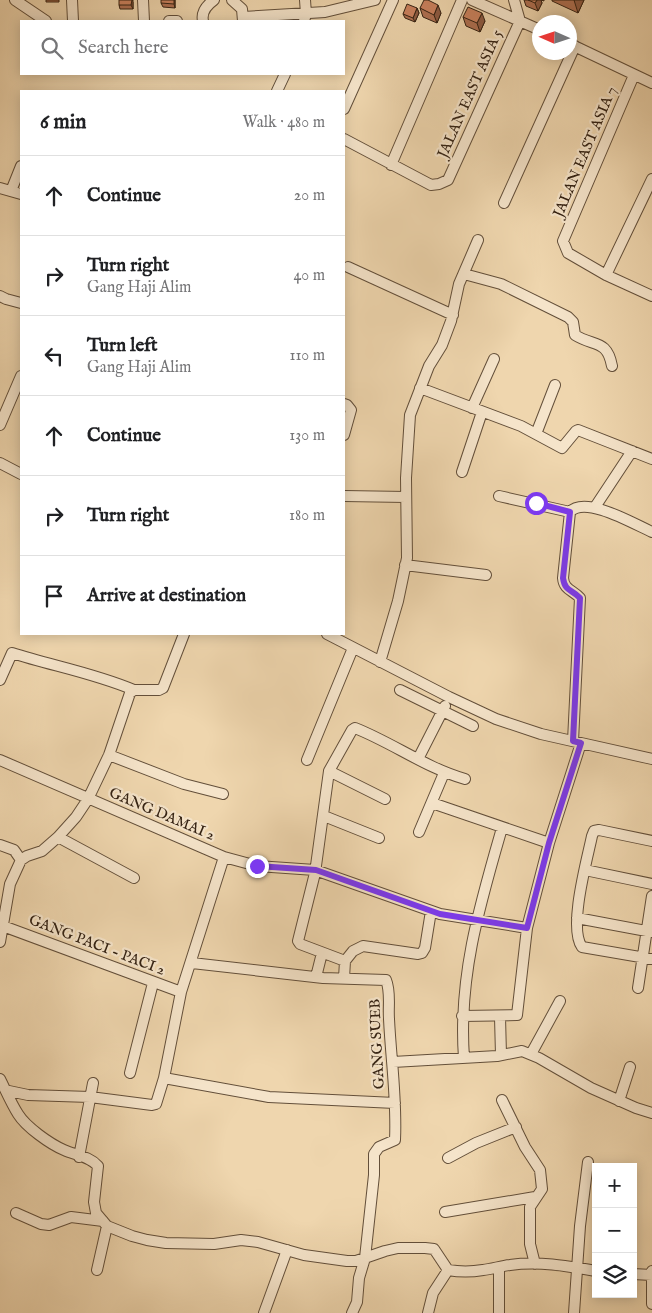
<!DOCTYPE html>
<html lang="en">
<head>
<meta charset="utf-8">
<style>
  body { margin:0; font-family:"IM FELL English",serif; background:#f2f2f2; color:#202124 }
  .controls { position:absolute; right:15px; bottom:15px; display:grid; overflow:hidden; border-radius:0px; box-shadow:0 2px 12px #0003 }
  .controls button { width:45px; height:45px; display:grid; place-items:center; padding:0; border:0; border-bottom:1px solid #e0e0e0; background:#fff; color:#202124; font:25px sans-serif }
  .compass { position:absolute; left:532px; top:15px; width:45px; height:45px; border-radius:50%; background:#fff; box-shadow:0 2px 12px #0003; rotate:273deg }
  .stop { position:absolute; width:15px; height:15px; margin:-11px; border:4px solid #7c3aed; border-radius:50%; background:#fff }
  .stop.end { background:#7c3aed; border-color:#fff; box-shadow:0 1px 5px #0008 }
  .list { margin:0; padding:0; list-style:none }
  h2 { display:flex; justify-content:space-between; align-items:center; height:65px; margin:0; padding:0 20px; font-size:21px }
  h2 small { font-size:16px; font-weight:400; color:#757577 }
  .list li { display:grid; grid-template-columns:32px 1fr auto; gap:15px; align-items:center; box-sizing:border-box; height:80px; padding:0 20px; border-top:1px solid #e0e0e0 }
  .list b { display:block; font-size:19px; white-space:nowrap }
  .list p { margin:0; font-size:16px; white-space:nowrap; color:#757577 }
  .list em { font-size:16px; font-style:normal; color:#757577 }
  .icon { flex:none; width:28px; height:28px; fill:none; stroke:currentColor; stroke-width:2; stroke-linecap:round; stroke-linejoin:round }
  .map { position:relative; flex:none; width:652px; height:1313px; overflow:hidden }
  .search { position:absolute; background:#fff; box-shadow:0 2px 12px #0003; left:20px; top:20px; width:325px; height:55px; display:flex; align-items:center; gap:12px; box-sizing:border-box; padding:0 18px; border-radius:0px; color:#757577; font-size:19px }
  .panel { position:absolute; background:#fff; box-shadow:0 2px 12px #0003; left:20px; top:90px; width:325px; height:545px; border-radius:0px }
  .map>svg:first-child { display:block }
  .lines { fill:none; stroke-linecap:round; stroke-linejoin:round }
  .minor-casing { stroke:#634f3a; stroke-width:12 }
  .minor { stroke:#f5e4ca; stroke-width:10 }
  .wall { fill:#ae6f51; stroke:#342213 }
  .shaded-wall { fill:#8d5a42; stroke:#342213 }
  .building { fill:#ca815e; stroke:#342213 }
  .route { stroke:#7c3aed; stroke-width:6 }
  .labels { text-anchor:middle; dominant-baseline:central; stroke-width:4.5; stroke-linejoin:round; paint-order:stroke }
  .street-label { font-size:15px; fill:#342213; stroke:#f5e4ca }
</style>
</head>
<body>
<div class="map">
<svg width="652" height="1313" viewBox="0 0 652 1313">
  <rect width="100%" height="100%" fill="#efd6ae"/>
  <filter id="stains"><feTurbulence type="fractalNoise" baseFrequency=".004" numOctaves="4"/><feColorMatrix values="0 0 0 0 .2 0 0 0 0 .09 0 0 0 0 .02 0 0 0 .5 -.17"/></filter>
  <radialGradient id="worn" r=".72"><stop offset=".6" stop-color="#630" stop-opacity="0"/><stop offset="1" stop-color="#630" stop-opacity=".3"/></radialGradient>
  <g class="lines">
    <defs>
      <path id="minor" d="M15 0 46 21
        M72 0 73 21
        M143 0 144 21
        M232 0 242 9 243 21
        M472 0 540 30
        M244 17 325 12 375 0
        M169 21H177
        M203 21C201 12 207 5 214 0
        M304 21 306 14 305 0
        M570 44 652 83
        M634 75 563 241 568 253 606 275 652 296
        M277 91 285 74
        M344 109 393 0
        M344 139 431 185 439 184 448 180 520 21 514 0
        M391 165 462 0
        M0 188 21 194
        M11 191 21 166
        M504 203 575 46
        M348 267 453 315
        M464 274 501 284 568 317 573 322 575 335C594 347 607 339 612 366
        M606 275 652 179
        M0 296 6 299 21 303
        M420 388 521 426 562 448 576 431 578 430 652 459
        M344 404 347 405 351 410 344 435
        M472 408 494 359
        M0 425 21 376
        M536 434 555 385
        M0 463 21 474
        M462 472 482 412
        M344 496 406 497
        M499 496 570 512
        M595 507 632 451
        M405 565 486 575
        M327 634 449 697 496 719 541 734 652 759
        M380 662 398 601 407 558 406 478 410 415 429 366 442 345 451 321 459 284 478 240
        M0 680 12 653C53 666 94 673 134 690
        M400 690 473 726
        M573 741 580 598C573 590 564 590 563 578L570 512C585 495 634 524 652 532
        M109 755 184 784 223 794
        M418 759 445 706
        M0 760 224 857 257 866 315 870 440 914 527 928
        M307 760 353 648
        M329 771 315 873 298 941 300 944 345 961 344 978
        M385 799 329 771 352 730 355 728C393 743 426 768 465 779
        M432 803 549 843
        M324 816 379 838
        M419 832 444 773
        M58 837 134 878
        M652 841 599 830 594 831 592 836C587 860 568 928 582 947L652 959
        M0 845 14 850 21 860
        M585 870 652 884
        M577 918 652 932
        M0 925 181 992
        M0 942 10 884 21 860 27 856 42 851 58 837 76 817 88 799 109 755 130 693 134 690H159L163 688 184 634
        M345 961 353 951 363 946 418 954 422 953 425 948 431 911
        M192 963 323 978 386 980C391 992 388 1006 389 1019 391 1060 397 1099 395 1140L379 1147 374 1154V1175L365 1258 359 1278 357 1302 352 1313
        M316 977 322 953
        M638 988 652 896
        M462 1016 517 1015 527 928 549 843 581 743
        M500 1017 501 1055
        M531 1054 560 1001
        M464 1058C458 977 480 904 502 828
        M393 1062 497 1056 522 1051 539 1058 591 1088 636 1108 652 1113
        M130 1073 153 983
        M164 1078 269 1097 395 1103
        M0 1079C6 1091 11 1103 18 1114 26 1127 50 1144 64 1150 75 1155 89 1156 98 1166L94 1202 96 1213 107 1226 132 1236 147 1240 166 1243 214 1244 241 1240 258 1242 304 1255 347 1261H356L385 1251 398 1248H425L434 1249 448 1270C460 1272 471 1272 483 1270 492 1269 501 1266 510 1265 539 1261 567 1266 596 1271
        M9 1091 28 1095 90 1097 152 1105 156 1104 164 1078 181 992 224 857
        M502 1100 525 1147 540 1170 542 1189 530 1207V1244L535 1264
        M619 1101 630 1067
        M79 1157 93 1083
        M448 1158 476 1143 516 1127
        M445 1212 535 1197
        M16 1213 41 1224 49 1225 71 1217 103 1221
        M499 1267V1313
        M97 1270 107 1226
        M652 1271V1304
        M633 1274 652 1275
        M264 1313 287 1250
        M428 1313 433 1293 448 1270
        M574 1313 580 1226 588 1162"/>
    </defs>
    <!-- minor casing -->
    <use href="#minor" class="minor-casing"/>
    <!-- minor -->
    <use href="#minor" class="minor"/>
  </g>
  <!-- wall -->
  <path class="wall" d="M46 0H59V2H46Z
    M175 0V8L163 7 161 3Z
    M524 0H544V1L541 0 542 3 538 11 526 6Z
    M552 0H584L578 13 552 1Z
    M133 2V9H120L119 5Z
    M417 8 419 13 415 22 405 18 403 14Z
    M420 8 441 13 437 23 423 17Z
    M463 17 485 21 480 32 466 26Z"/>
  <!-- shaded-wall -->
  <path class="shaded-wall" d="M132 0H133V9L131 5Z
    M174 0H175V8L174 4Z
    M537 0H541L542 3 538 11 535 3Z
    M574 0H584L578 13Z
    M438 5 441 13 437 23 434 15Z
    M417 8 419 13 415 22 413 18Z
    M482 13 485 21 480 32 477 23Z"/>
  <!-- building -->
  <path class="building" d="M119 0H132L131 5H119Z
    M161 0H174V4L161 3Z
    M424 0H428L438 5 434 15 420 8Z
    M528 0H537L535 3Z
    M407 4 417 8 413 18 403 14Z
    M468 7 482 13 477 23 463 17Z"/>
  <g class="lines">
    <!-- route -->
    <path class="route" d="M257 866 316 870 440 914 527 928 549 843 581 743 573 741 580 598C572 589 565 592 563 578L570 512 536 503"/>
  </g>
  <g class="labels">
    <!-- street labels -->
    <g class="street-label">
      <text transform="translate(470 94) rotate(-66)">JALAN EAST ASIA 5</text>
      <text transform="translate(585 152) rotate(-67)">JALAN EAST ASIA 7</text>
      <text transform="translate(162 814) rotate(23)">GANG DAMAI 2</text>
      <text transform="translate(97 945) rotate(21)">GANG PACI - PACI 2</text>
      <text transform="translate(377 1044) rotate(-93)">GANG SUEB</text>
    </g>
  </g>
  <rect width="100%" height="100%" filter="url(#stains)"/>
  <rect width="100%" height="100%" fill="url(#worn)"/>
</svg>
<div class="controls">
<button>+</button>
<button>−</button>
<button><svg class="icon" aria-label="layers" viewBox="0 0 24 24"><path d="M12 4l9 5-9 5-9-5zM3 14l9 5 9-5"/></svg></button>
</div>
<svg class="compass" viewBox="-18 -18 36 36"><path d="M0-13l5 13h-10z" fill="#e53935"/><path d="M0 13l5-13h-10z" fill="#757577"/></svg>
<div class="stop" style="left:536px;top:503px"></div>
<div class="stop end" style="left:257px;top:866px"></div>
<div class="search"><svg class="icon" aria-label="search" viewBox="0 0 24 24"><circle cx="10" cy="10" r="6"/><path d="M15 15l6 6"/></svg>Search here</div>
<section class="panel">
<h2>6 min<small>Walk · 480 m</small></h2>
<ul class="list">
<li><svg class="icon" aria-label="ahead" viewBox="0 0 24 24"><path d="M12 20V5M6 11l6-6 6 6"/></svg><div><b>Continue</b></div><em>20 m</em></li>
<li><svg class="icon" aria-label="right" viewBox="0 0 24 24"><path d="M7 20v-9h11M14 6l5 5-5 5"/></svg><div><b>Turn right</b><p>Gang Haji Alim</p></div><em>40 m</em></li>
<li><svg class="icon" aria-label="left" viewBox="0 0 24 24"><path d="M17 20v-9H6M10 6l-5 5 5 5"/></svg><div><b>Turn left</b><p>Gang Haji Alim</p></div><em>110 m</em></li>
<li><svg class="icon" aria-label="ahead" viewBox="0 0 24 24"><path d="M12 20V5M6 11l6-6 6 6"/></svg><div><b>Continue</b></div><em>130 m</em></li>
<li><svg class="icon" aria-label="right" viewBox="0 0 24 24"><path d="M7 20v-9h11M14 6l5 5-5 5"/></svg><div><b>Turn right</b></div><em>180 m</em></li>
<li><svg class="icon" aria-label="arrive" viewBox="0 0 24 24"><path d="M6 21V4h12l-3 4 3 4H6"/></svg><div><b>Arrive at destination</b></div></li>
</ul>
</section>
</div>
</body>
</html>
